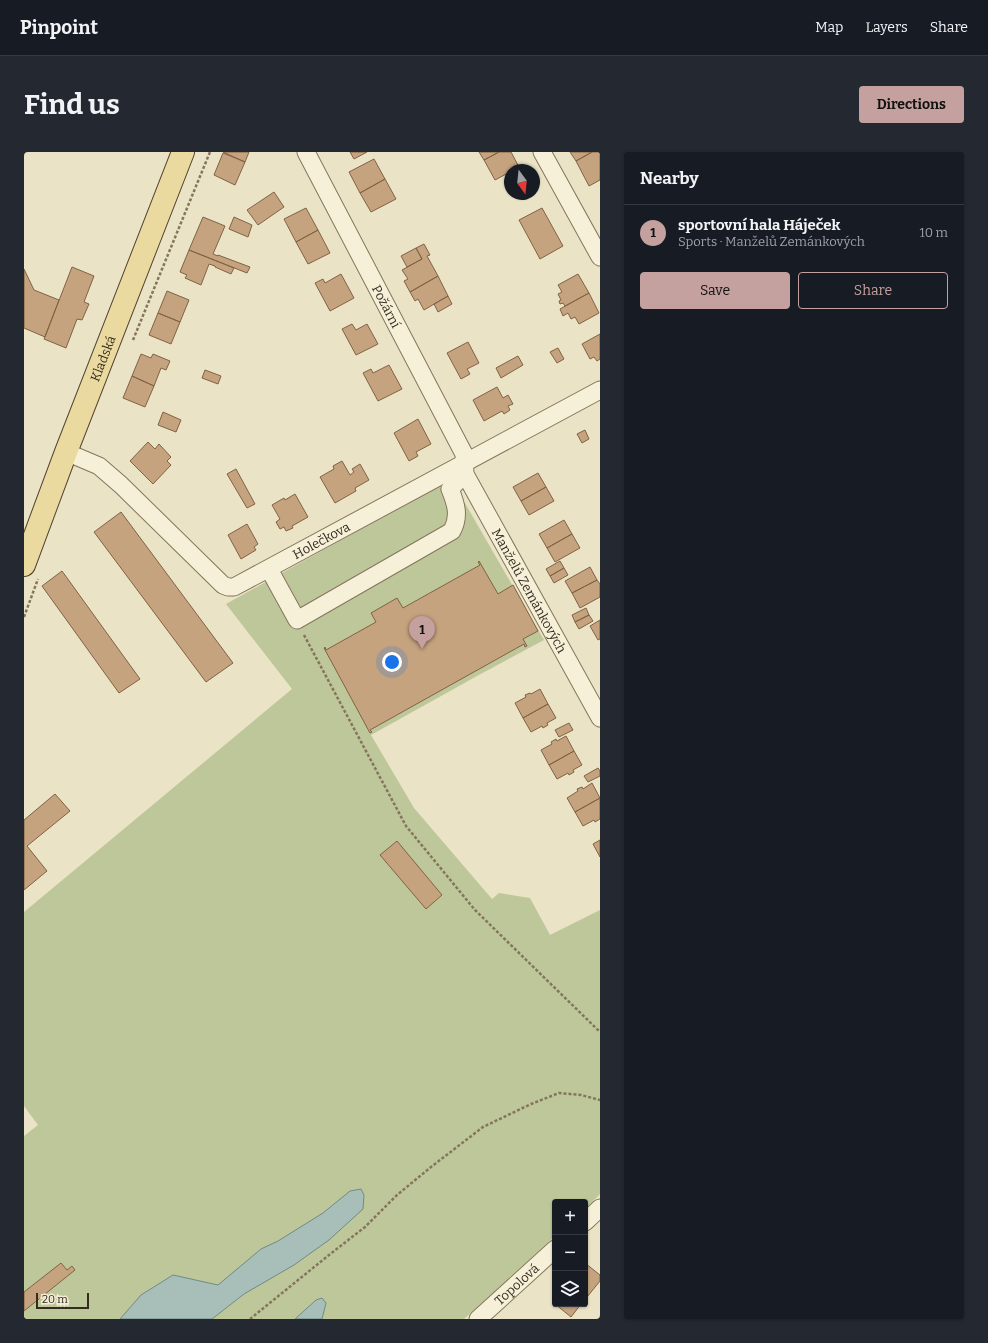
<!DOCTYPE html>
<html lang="en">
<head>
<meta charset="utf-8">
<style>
  body { margin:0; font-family:Bitter,serif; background:#242831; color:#f1f3f6 }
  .controls { position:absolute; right:12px; bottom:12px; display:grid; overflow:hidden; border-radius:4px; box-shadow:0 1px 3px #0004 }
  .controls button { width:36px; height:36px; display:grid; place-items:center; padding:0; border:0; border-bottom:1px solid #363941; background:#171b24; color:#f1f3f6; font:20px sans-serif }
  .compass { position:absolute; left:480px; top:12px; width:36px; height:36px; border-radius:50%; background:#171b24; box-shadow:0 1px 3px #0004; rotate:165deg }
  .scale { position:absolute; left:12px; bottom:10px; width:53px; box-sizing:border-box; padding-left:4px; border:2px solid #352c1f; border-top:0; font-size:11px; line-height:14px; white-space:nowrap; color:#352c1f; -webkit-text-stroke:3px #f2edd4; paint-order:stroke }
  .you { position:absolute; left:368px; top:510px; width:14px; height:14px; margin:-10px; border:3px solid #fff; border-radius:50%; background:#1a73e8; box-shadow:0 0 0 6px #1a73e833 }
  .badge { display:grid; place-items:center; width:26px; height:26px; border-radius:50%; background:#c4a09e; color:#111; font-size:13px; font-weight:700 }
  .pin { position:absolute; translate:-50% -33px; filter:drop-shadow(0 1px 2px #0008) }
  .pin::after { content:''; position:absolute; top:21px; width:14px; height:12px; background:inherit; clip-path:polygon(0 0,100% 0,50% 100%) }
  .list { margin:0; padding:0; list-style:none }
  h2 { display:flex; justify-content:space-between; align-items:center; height:52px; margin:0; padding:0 16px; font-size:17px }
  h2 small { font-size:13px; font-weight:400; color:#9ea1a6 }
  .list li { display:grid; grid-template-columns:26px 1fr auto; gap:12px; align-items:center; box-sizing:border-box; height:56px; padding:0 16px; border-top:1px solid #363941 }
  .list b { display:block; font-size:15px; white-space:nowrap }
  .list p { margin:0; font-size:13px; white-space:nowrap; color:#9ea1a6 }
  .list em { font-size:13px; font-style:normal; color:#9ea1a6 }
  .actions { display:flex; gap:8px; padding:12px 16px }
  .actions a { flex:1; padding:9px 0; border:1px solid #c4a09e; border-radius:4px; text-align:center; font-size:14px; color:#c4a09e }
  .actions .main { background:#c4a09e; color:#111 }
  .icon { flex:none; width:22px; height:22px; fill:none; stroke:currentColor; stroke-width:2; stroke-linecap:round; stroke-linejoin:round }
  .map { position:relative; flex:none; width:576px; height:1167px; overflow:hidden; border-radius:4px }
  header { display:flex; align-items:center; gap:24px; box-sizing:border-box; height:56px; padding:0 20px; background:#171b24; border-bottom:1px solid #363941 }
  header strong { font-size:19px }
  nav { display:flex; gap:22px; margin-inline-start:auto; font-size:14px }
  .intro { display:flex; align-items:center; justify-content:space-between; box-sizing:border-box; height:96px; padding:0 24px }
  h1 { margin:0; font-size:28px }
  .button { padding:10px 18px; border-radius:4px; background:#c4a09e; color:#111; font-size:14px; font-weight:700 }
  main { display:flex; gap:24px; padding:0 24px }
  aside { flex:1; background:#171b24; border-radius:4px; box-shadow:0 1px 3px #0004 }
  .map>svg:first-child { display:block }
  .green { fill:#bec79a }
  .water { fill:#a7beb9; stroke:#6e8b87 }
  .building { fill:#c5a37e; stroke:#816245 }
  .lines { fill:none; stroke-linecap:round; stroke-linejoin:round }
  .minor-casing { stroke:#84755d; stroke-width:19 }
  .major-casing { stroke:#524331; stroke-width:24 }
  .path { stroke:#84755d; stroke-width:2.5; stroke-dasharray:3 2; stroke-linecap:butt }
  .minor { stroke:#f6f0d8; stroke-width:17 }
  .major { stroke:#eadaa0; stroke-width:22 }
  .labels { text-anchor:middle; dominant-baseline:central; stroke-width:3; stroke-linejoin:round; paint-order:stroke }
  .street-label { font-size:13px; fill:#352c1f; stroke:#f2edd4 }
</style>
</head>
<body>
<header>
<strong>Pinpoint</strong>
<nav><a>Map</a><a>Layers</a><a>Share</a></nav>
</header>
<div class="intro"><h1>Find us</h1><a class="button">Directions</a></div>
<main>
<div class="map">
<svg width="576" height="1167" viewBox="0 0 576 1167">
  <rect width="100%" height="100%" fill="#eae3c5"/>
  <!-- green -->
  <path class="green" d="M427 327 520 488 453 524 347 583 390 656 468 747 475 741 506 746 526 783 576 758V1042L561 1057V1050H531V1084L440 1167H0V984L14 973 0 954V760L268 537 202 452Z"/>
  <!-- water -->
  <path class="water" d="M337 1037 340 1043 339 1057 305 1088 270 1113 220 1142 188 1167H96L117 1143 149 1123 194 1133 237 1097 254 1089 299 1061 326 1039Z
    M298 1146 302 1151 298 1167H271L292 1148Z"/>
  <!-- building -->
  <path class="building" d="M199 0H225L221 10Z
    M326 0H343L330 7Z
    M455 0H475L460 8Z
    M475 0H487L495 15 489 18H486V20L471 28 460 8Z
    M546 0H568L552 9Z
    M568 0H576V28L565 34 552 9Z
    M199 1 221 10 211 33 190 23Z
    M350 7 361 27 336 41 325 20Z
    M361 27 372 47 347 60 336 41Z
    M250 40 260 55 234 73 223 58Z
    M282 56 294 78 272 90 260 67Z
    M518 56 539 94 516 107 495 68Z
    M179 65 201 74 189 102 194 104V103L226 115 223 121 165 98Z
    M210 65 228 73 224 85 205 77Z
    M294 78 306 101 284 112 272 90Z
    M400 92 406 103 403 104 414 124 386 140 380 129 384 127 378 118 398 107 392 96Z
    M392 96 398 107 383 115 377 104Z
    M165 98 210 116 207 122 191 115V114L185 112 177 133 161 126 163 123 156 120Z
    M48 115 70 124 60 150 65 152 58 168 53 167 42 196 20 187Z
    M0 117 10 138 35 148 21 185 0 176Z
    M317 122 330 146 306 159 291 131 299 127 301 131Z
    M554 122 565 141 541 154 539 151 536 152 535 149 537 148 534 142 538 140 534 133Z
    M414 124 424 144 400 158 394 147 391 149 386 140Z
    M143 139 165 148 156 170 134 161Z
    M565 141 575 161 555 172 551 165 547 167 544 161 539 164 536 157Z
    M424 144 428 152 414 160 410 152Z
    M134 161 156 170 147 192 125 183Z
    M328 172 332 178 343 172 354 192 332 203 318 177Z
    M576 182V207L573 209 570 205 566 207 558 192Z
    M444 190 455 211 443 217 446 222 437 227 423 201Z
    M534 196 540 207 533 211 526 200Z
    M117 202 127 206 129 202 146 209 142 218 137 216 130 234 108 224Z
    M494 204 499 213 477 226 472 216Z
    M365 213 378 237 354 249 339 221 347 217 349 221Z
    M181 218 197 224 194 232 178 226Z
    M108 224 130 234 121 255 99 246Z
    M473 235 479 246 484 243 489 252 484 254 486 258 480 262 478 259 460 269 449 248Z
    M139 260 157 268 152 280 134 273Z
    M394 267 407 292 392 300 394 304 385 309 370 281Z
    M561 278 565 287 558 291 553 282Z
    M124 290 131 297 135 292 147 305 143 309 147 313 129 332 106 309Z
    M318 309 326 323 330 320 328 317 336 312 345 328 331 336 332 339 311 351 296 325 310 317 309 314Z
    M212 317 231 352 223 356 203 322Z
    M514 321 522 335 497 349 489 335Z
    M522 335 530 349 505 363 497 349Z
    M271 342 284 365 268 374 269 376 262 379 260 375 256 377 252 370 256 367 248 353 260 346 261 348Z
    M97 360 209 511 182 530 70 380Z
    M540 368 548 382 523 396 515 382Z
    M223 372 234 392 230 395 232 398 217 407 204 383Z
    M548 382 556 396 531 410 523 396Z
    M455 409 474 442 489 433 514 479 499 487 503 494 501 495 500 492 346 578 348 580 346 581 300 496 301 495 302 498 352 470 347 461 373 446 379 456 456 413 454 410Z
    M536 409 540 416 526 424 522 417Z
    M566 415 573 428 548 441 541 429Z
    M540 416 544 423 530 431 526 424Z
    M38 419 116 527 95 541 18 434Z
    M573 428 576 432V445L556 456 548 441Z
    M562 456 565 463 551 470 548 463Z
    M565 463 569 469 555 477 551 470Z
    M576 468V487L574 488 566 474Z
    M516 537 524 552 499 566 491 551 502 545 501 543 506 541 507 542Z
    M524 552 532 566 523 571 524 573 519 576 518 574 507 580 499 566Z
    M545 571 549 578 535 585 531 578Z
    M542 584 550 599 525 613 517 598 528 592 527 590 532 587 533 589Z
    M550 599 558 613 549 618 550 620 545 623 544 621 533 627 525 613Z
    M574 616 576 619V624L564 630 560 624Z
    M568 631 576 646 551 660 543 646 554 639 553 637 558 635 559 637Z
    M31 642 46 659 3 694 23 719 0 738V668Z
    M576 646V667L571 670 570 668 559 674 551 660Z
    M576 688V705L569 692Z
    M373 689 418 743 402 757 356 703Z
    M37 1111 43 1118 48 1114 51 1118 0 1159V1140Z
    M561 1111 576 1123V1129L563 1145 561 1144Z
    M531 1152H557L547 1165Z"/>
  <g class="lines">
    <defs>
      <g id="minor">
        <path id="s1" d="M282 0 440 302 441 322 576 566"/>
        <path d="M518 0 576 105"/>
        <path id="s2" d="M42 300 75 314 97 333 199 433 204 435H210L576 238"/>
        <path d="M245 417 273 468 428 379C436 364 432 352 426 337L441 322"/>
        <path d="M561 1070 576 1056"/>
        <path id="s3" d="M454 1167 531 1097"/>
      </g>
      <g id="major">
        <path id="s4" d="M0 413 42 300 159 0"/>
      </g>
    </defs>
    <!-- minor casing -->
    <use href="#minor" class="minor-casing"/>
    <!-- major casing -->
    <use href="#major" class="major-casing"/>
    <!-- path -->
    <path class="path" d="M109 188 186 0
      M0 465 14 427
      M280 483 382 674 451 758 576 880
      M226 1167 305 1103 341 1075 373 1043 407 1015 459 975 507 952 535 941 557 943 576 948"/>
    <!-- minor -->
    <use href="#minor" class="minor"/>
    <!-- major -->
    <use href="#major" class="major"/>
  </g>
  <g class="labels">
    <!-- street labels -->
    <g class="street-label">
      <text stroke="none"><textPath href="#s1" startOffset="174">Požární</textPath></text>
      <text stroke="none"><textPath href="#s4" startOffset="221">Kladská</textPath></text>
      <text stroke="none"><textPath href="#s2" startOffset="318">Holečkova</textPath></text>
      <text stroke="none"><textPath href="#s1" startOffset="494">Manželů Zemánkových</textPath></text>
      <text stroke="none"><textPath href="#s3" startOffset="52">Topolová</textPath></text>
    </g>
  </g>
</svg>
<div class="controls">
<button>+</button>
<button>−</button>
<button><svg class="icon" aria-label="layers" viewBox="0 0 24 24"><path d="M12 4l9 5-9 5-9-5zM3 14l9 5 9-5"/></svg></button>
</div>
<svg class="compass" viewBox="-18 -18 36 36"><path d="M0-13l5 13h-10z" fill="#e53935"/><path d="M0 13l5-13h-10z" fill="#9ea1a6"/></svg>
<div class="scale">20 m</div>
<div class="you"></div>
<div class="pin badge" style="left:398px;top:497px">1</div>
</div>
<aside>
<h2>Nearby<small></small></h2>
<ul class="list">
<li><span class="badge">1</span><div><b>sportovní hala Háječek</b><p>Sports · Manželů Zemánkových</p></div><em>10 m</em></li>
</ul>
<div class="actions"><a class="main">Save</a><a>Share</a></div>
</aside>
</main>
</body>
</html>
